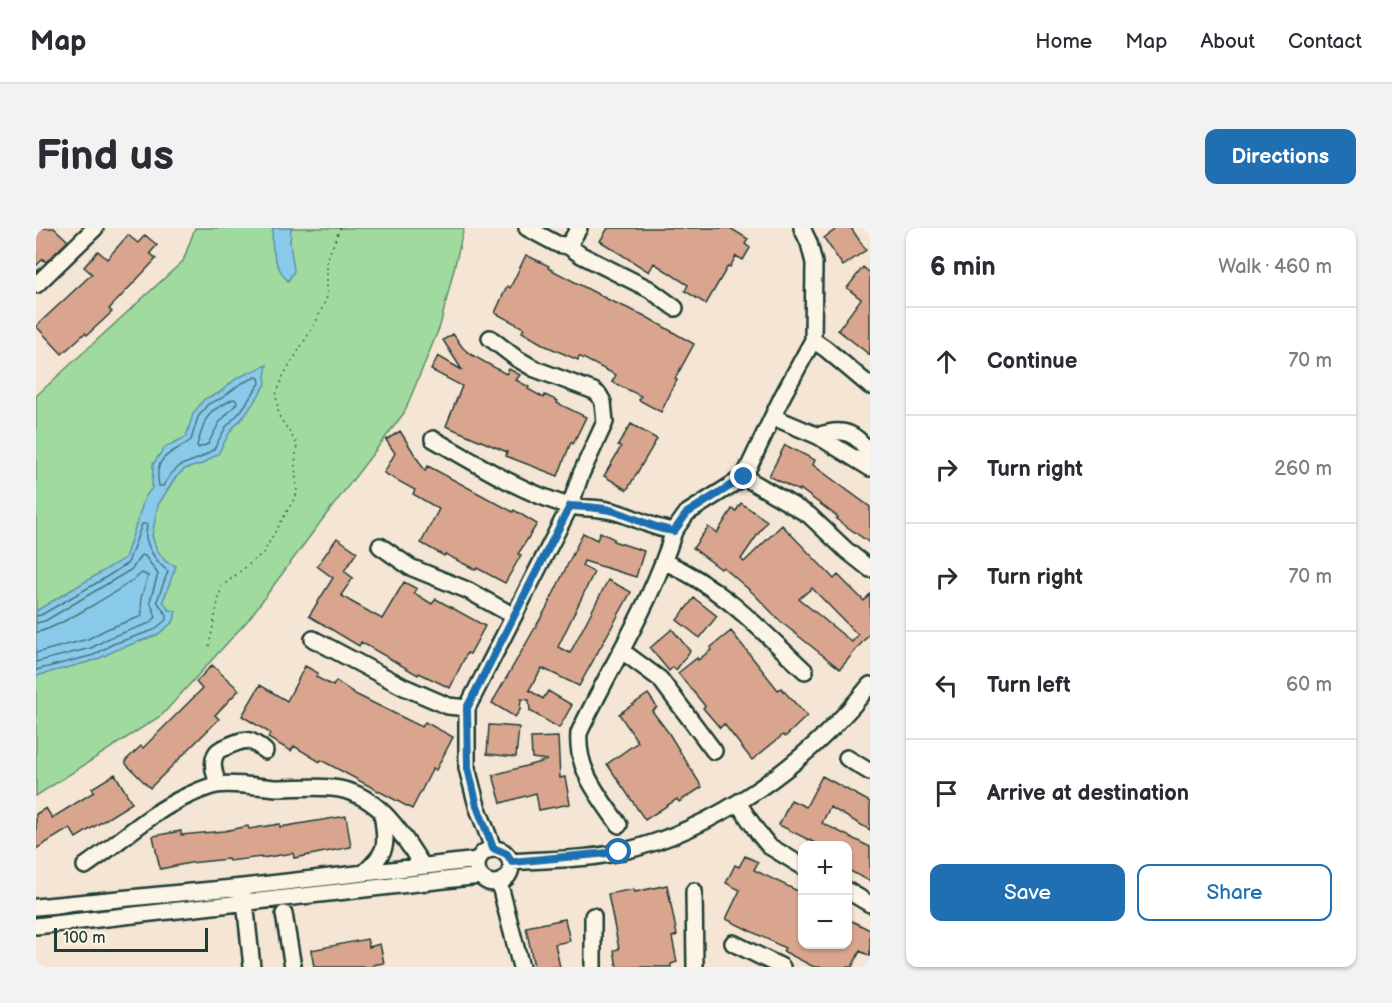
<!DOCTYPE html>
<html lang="en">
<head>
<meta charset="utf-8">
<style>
  body { margin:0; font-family:"Balsamiq Sans",sans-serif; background:#f2f2f3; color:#2b2b33 }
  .controls { position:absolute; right:18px; bottom:18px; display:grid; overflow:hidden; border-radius:12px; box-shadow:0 2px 4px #0004 }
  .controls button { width:54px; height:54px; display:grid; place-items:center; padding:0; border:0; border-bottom:2px solid #e1e1e2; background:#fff; color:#2b2b33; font:30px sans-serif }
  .scale { position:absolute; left:18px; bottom:15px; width:154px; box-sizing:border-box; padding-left:6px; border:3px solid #1f3d34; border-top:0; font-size:16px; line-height:21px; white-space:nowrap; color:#1f3d34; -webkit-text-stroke:4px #fcf5e5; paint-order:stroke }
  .stop { position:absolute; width:18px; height:18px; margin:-14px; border:4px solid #1f6fb2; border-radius:50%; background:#fff }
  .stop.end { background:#1f6fb2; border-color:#fff; box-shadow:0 2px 6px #0008 }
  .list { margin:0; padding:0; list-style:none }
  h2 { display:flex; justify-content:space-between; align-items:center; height:78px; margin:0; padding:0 24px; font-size:26px }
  h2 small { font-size:20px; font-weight:400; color:#7c7c81 }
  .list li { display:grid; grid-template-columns:39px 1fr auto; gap:18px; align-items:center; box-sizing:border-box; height:108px; padding:0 24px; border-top:2px solid #e1e1e2 }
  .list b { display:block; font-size:22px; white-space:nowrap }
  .list em { font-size:20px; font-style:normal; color:#7c7c81 }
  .actions { display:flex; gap:12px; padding:18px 24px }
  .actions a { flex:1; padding:14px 0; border:2px solid #1f6fb2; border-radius:12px; text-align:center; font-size:21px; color:#1f6fb2 }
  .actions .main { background:#1f6fb2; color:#fff }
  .icon { flex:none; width:33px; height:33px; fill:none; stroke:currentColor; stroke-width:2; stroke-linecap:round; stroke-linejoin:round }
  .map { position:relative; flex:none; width:834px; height:739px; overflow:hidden; border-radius:12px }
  header { display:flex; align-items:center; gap:36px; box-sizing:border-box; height:84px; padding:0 30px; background:#fff; border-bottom:2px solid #e1e1e2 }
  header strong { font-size:28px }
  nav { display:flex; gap:33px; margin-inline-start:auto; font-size:21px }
  .intro { display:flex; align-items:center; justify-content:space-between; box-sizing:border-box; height:144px; padding:0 36px }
  h1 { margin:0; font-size:42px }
  .button { padding:15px 27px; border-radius:12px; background:#1f6fb2; color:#fff; font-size:21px; font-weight:700 }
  main { display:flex; gap:36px; padding:0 36px }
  aside { flex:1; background:#fff; border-radius:12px; box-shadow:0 2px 4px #0004 }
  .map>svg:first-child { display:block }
  .green { fill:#a1da9f; stroke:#608c6a; stroke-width:1.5 }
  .water { fill:#89caea; stroke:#5f92a1; stroke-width:1.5 }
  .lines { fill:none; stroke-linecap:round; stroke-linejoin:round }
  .shore { stroke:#49757d; stroke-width:1.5 }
  .building { fill:#daa58e; stroke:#1f3d34; stroke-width:1.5; fill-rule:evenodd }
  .minor-casing { stroke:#1f3d34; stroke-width:20 }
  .path { stroke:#1f3d34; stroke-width:1.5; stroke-dasharray:1.5 4.5; stroke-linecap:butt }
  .minor { stroke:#fcf5e5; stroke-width:15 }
  .route { stroke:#1f6fb2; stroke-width:8 }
</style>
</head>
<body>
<header>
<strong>Map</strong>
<nav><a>Home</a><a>Map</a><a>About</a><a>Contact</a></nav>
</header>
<div class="intro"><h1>Find us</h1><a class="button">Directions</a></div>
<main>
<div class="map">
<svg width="834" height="739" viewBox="0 0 834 739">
  <rect width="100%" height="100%" fill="#f5e5d4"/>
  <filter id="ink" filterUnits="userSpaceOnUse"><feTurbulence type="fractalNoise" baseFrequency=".0167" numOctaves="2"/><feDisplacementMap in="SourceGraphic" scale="12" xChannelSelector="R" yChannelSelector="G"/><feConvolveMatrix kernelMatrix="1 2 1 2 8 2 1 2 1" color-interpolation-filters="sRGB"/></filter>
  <g filter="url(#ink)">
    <!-- green -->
    <path class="green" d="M159 0H428L404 98 368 185 283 296 212 392 126 487 0 568V168L147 33Z"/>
    <!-- water -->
    <path class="water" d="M237 0H255L254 15 258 43 252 53C239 40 234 18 237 0Z
      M231 137 229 148 230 156 210 186 195 202 182 226 166 236 149 241 139 250 122 277 116 308 121 322 130 334 140 338 127 373 133 382 140 383 138 393 121 407 80 422 60 432 0 448V383L89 330 109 269 116 260 117 236 129 219 150 209 157 186 168 171 183 165 201 150Z"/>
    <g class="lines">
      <!-- shore -->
      <path class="shore" d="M220 149 223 150 224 155 205 183 190 199 178 221 164 230 145 237 135 246 127 258H123C117 226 135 227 155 212L162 189 172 176 186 170 204 156Z
        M197 171 200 172 201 175 183 195 172 216 162 220 161 217 169 193 176 183Z
        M0 388 5 387 64 353 92 335 106 296H111C111 300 109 306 110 310 113 323 122 336 132 343L121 373 131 388V391L118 402 77 416 58 427 0 442
        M0 395 9 393 96 341 105 327 109 328 122 346 114 373 120 389 114 395 75 409 55 420 0 434
        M0 404C16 404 92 357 106 345L112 348 105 370 106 388 71 401 52 411 0 425"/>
    </g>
    <!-- building -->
    <path class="building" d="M0 0H18L32 13 10 34 7 31 0 38Z
      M572 0H694L712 11 709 16 714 20 707 32 700 28 694 39 692 38 670 76 649 63 652 57 618 35 613 44 564 13Z
      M802 0H815L830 22 807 38 788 10Z
      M92 7 102 15 109 7 121 17 114 25 120 31 73 81 76 84 51 107 49 105 26 126 0 98 56 46 48 39 62 23 71 31Z
      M490 27 513 38 512 40 571 71 607 87 658 116 639 151 641 152 625 184 603 172 605 168 576 154 580 147 543 128 542 132 510 118 486 104 488 100 459 85 471 58 474 60Z
      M827 39 834 45V127L802 102 825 71 811 60Z
      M417 106 427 120 434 126 470 146 473 141 484 147 480 152 493 159 492 161 508 170 509 167 522 173 521 175 550 189 537 216 535 214 522 248 470 228 471 224 410 198 426 158 395 142 402 128 426 142 407 112Z
      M595 196 621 211 591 262 568 248 585 219 582 217Z
      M364 203 389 243 392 238 477 284 478 282 501 296 482 326 485 327 469 355 441 340 440 342 409 326 408 328 385 315 403 281 377 266 379 262 348 245 359 225 350 212Z
      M749 217 779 232 777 237 834 279V315L800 291 802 289 764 261 763 263 733 248Z
      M705 275 731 293 705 331 708 334 746 297 798 351 802 347 828 373 834 366V405L804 441 745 394 718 366 687 339 685 341 657 320 672 299 681 305 696 281 700 283ZM776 360 822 407 816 414 763 371Z
      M564 304 578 311 577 313 608 323 600 349 548 333 546 338 558 344 522 419 534 425 572 352 595 364 543 458 506 440 493 462 507 471 512 463 536 477 523 500 494 483 493 472 485 471 484 482 479 489 456 475 511 379 547 305 561 312Z
      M301 310 321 324 308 343 317 350 305 367 314 373 346 391 368 354 381 361 378 365 396 376 400 371 449 398 434 426 431 425 414 460 383 445 382 447 325 414 323 418 273 388 297 350 281 338Z
      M658 370 681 388 664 410 641 392Z
      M636 401 654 423 640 442 637 439 633 443 614 420Z
      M695 403 742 462 745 460 771 488 749 509 747 507 716 532 688 496 684 500 667 480 669 478 642 445 661 430 662 432 675 422 674 420Z
      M176 437 203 462 179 487 183 491 114 560 90 536V532L105 518 107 520 166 461 160 454Z
      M269 438 282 445 280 449 297 458 300 453 321 467 386 499 389 494 417 509 400 542 397 540 376 581 285 532 284 534 258 518 255 523 232 510 234 505 206 488 224 457 251 473Z
      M612 466 621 479 616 483 632 504 666 559 643 574 641 571 609 592 571 536 602 514 583 486Z
      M453 497 483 499 480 529 451 526Z
      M522 509 524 550 529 549 534 576 503 582 500 565 465 575 457 547 512 532 496 530 495 510Z
      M79 546 96 575 40 610 34 600 0 621V586L10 580 16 590 58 564 56 560Z
      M786 548 834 574V602L794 579 786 595 834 619V653L812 642V618H785L743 597 755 572 770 579Z
      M310 588 315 619 258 630 257 625 225 630V629L193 633 192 631 154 635 124 641 117 608 145 603V607L188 603 212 598 213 601 244 596V599Z
      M709 628 722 634 718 642 766 665V717H812V691L834 702V728L824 723 816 739H778L747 723 749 720 690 691 704 662 690 655 699 637 703 639Z
      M631 657 641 707 636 709 641 734 635 736V739H581L578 722 583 721 572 666 598 661 599 664Z
      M529 691 534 713 519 716 524 739H498L490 699Z
      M331 711 333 719 344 716 348 735 337 737V739H278L275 722Z"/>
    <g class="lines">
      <defs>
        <path id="minor" d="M491 0 521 16 532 18 545 27 613 61 639 80
          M532 18 543 0
          M0 57 59 0
          M454 110 480 130 499 141 558 163 563 167 567 174 569 194 545 246 534 278 431 480V540L441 578 457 620
          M777 112 790 121 834 158
          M737 189 782 208 834 240
          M782 208C806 199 821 204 834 227
          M397 211C440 235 483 263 530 277 545 281 561 279 576 283 598 288 616 301 638 303L651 285 708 249 747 167 777 112 778 35 773 15 766 0
          M708 249 773 287 810 322 834 341
          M344 318 374 339 431 362 478 388
          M629 334C684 358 725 402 769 443
          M277 411 368 459 412 478 431 480
          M586 423 624 451 678 523
          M811 530 834 544
          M182 556C179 548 175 536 179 528 181 522 185 521 190 519 208 511 213 508 229 523
          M702 575 723 606 733 618 766 638
          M583 597C563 568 540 542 543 505 575 437 616 375 638 303
          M441 638a17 17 0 1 1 34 0a17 17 0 1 1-34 0Z
          M476 634C511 631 550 632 584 624 681 602 773 534 834 457
          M49 638C83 615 113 585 151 568 160 564 172 558 181 557 196 554 224 559 241 560 259 560 278 558 296 560 341 564 364 603 386 637
          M329 644C354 621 350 616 346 584
          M463 654 485 739
          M658 663 659 739
          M812 663 834 676
          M208 664 216 739
          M0 679 207 659 442 632
          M248 686 257 739
          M557 688V739
          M0 698 444 648
          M697 715 746 739"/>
      </defs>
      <!-- minor casing -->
      <use href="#minor" class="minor-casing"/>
      <!-- path -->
      <path class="path" d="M173 418 185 359 227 325 261 266 259 237 261 216 243 188 240 167 248 146 279 96 291 69V32L304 0"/>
      <!-- minor -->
      <use href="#minor" class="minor"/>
    </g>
  </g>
  <g class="lines" filter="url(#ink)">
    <!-- route -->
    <path class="route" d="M583 624 476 634 471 626 457 620 441 578 432 540 431 480 534 278C549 279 563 279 578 283 598 289 616 301 638 303L651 285 708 249"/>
  </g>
</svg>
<div class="controls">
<button>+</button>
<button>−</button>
</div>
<div class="scale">100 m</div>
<div class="stop" style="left:583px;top:624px"></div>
<div class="stop end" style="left:708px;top:249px"></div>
</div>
<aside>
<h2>6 min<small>Walk · 460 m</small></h2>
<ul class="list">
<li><svg class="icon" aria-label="ahead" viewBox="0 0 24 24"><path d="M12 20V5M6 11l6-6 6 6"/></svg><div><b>Continue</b></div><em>70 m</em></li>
<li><svg class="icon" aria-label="right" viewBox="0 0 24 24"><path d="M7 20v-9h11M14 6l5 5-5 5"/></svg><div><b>Turn right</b></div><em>260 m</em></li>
<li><svg class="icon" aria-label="right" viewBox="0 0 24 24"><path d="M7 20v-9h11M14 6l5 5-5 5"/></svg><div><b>Turn right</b></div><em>70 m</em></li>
<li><svg class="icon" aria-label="left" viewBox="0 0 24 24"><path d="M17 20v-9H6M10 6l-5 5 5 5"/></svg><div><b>Turn left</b></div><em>60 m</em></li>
<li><svg class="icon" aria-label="arrive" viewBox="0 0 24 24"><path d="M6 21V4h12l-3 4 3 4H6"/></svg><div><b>Arrive at destination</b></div></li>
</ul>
<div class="actions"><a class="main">Save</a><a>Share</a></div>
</aside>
</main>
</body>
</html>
